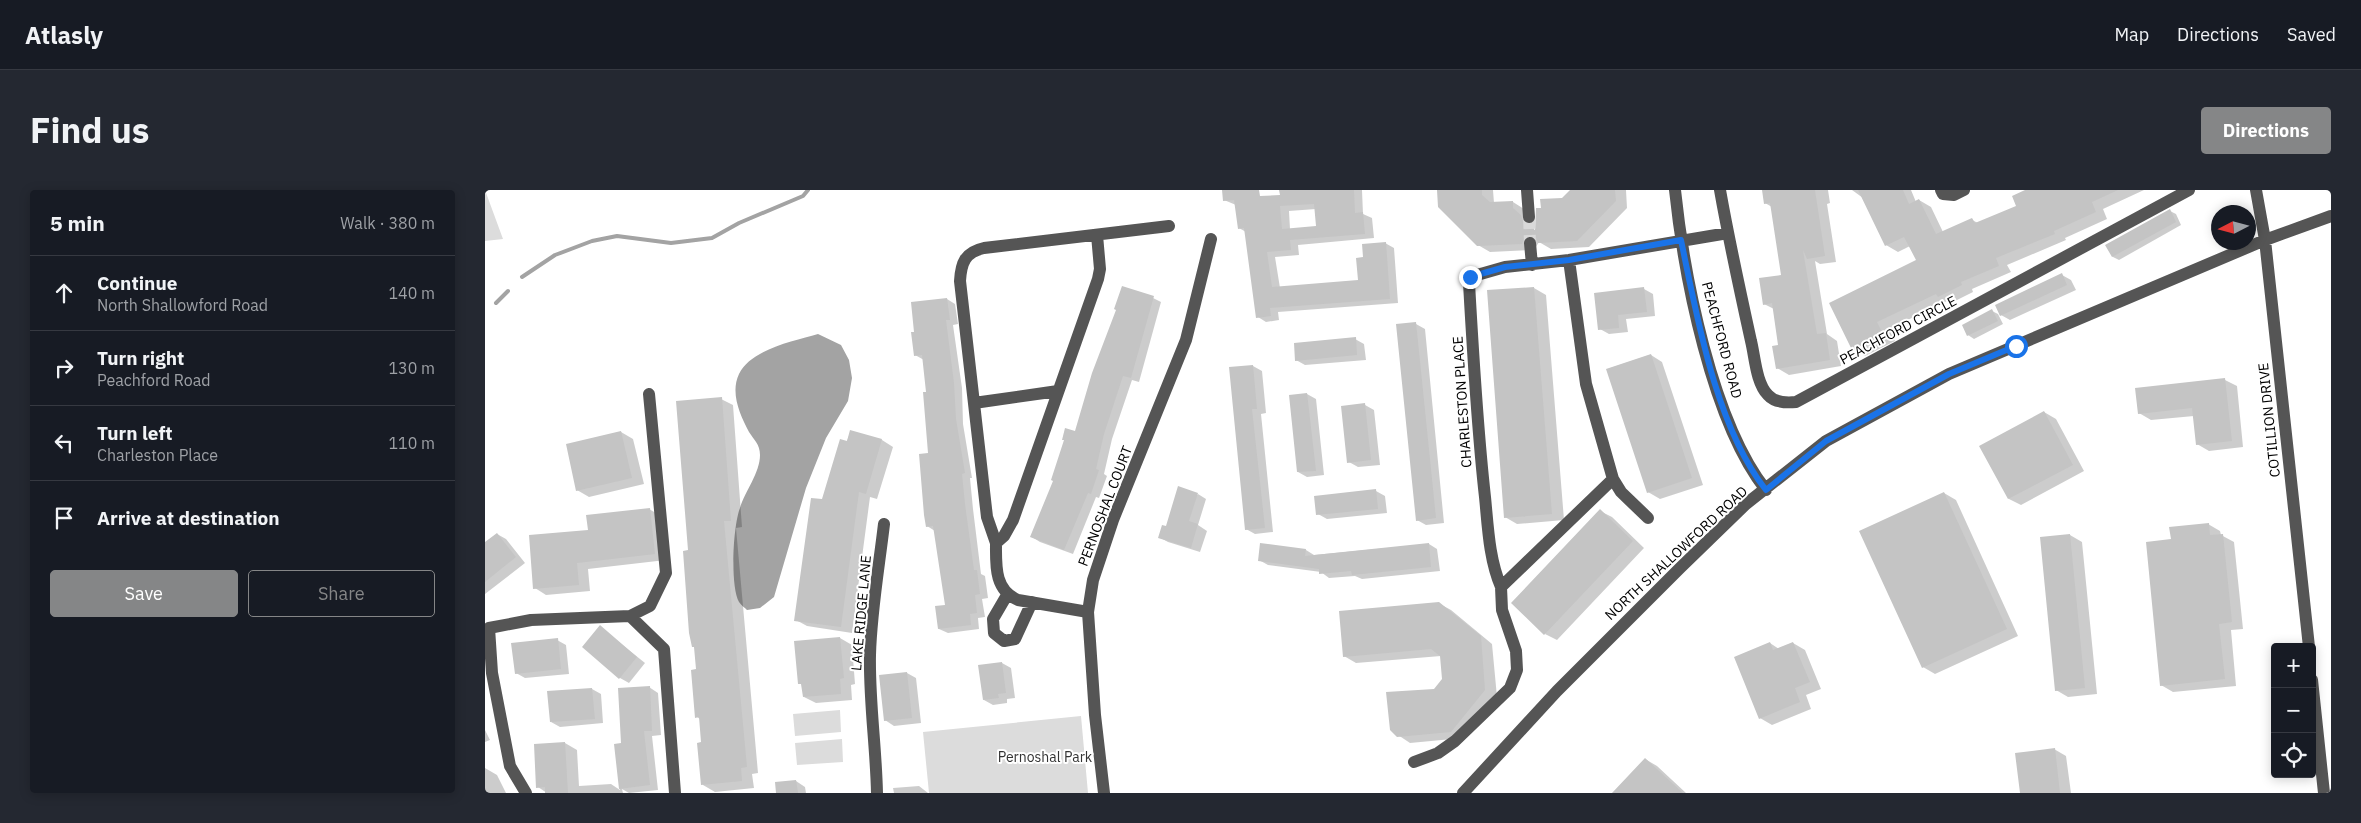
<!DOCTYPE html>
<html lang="en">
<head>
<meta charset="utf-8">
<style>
  body { margin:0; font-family:"IBM Plex Sans",sans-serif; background:#242831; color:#f1f3f6 }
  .controls { position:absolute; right:15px; bottom:15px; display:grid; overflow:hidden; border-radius:5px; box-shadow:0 2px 12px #0003 }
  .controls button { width:45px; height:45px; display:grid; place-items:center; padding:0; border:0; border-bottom:1px solid #363941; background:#171b24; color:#f1f3f6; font:25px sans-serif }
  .compass { position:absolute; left:1726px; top:15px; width:45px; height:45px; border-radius:50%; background:#171b24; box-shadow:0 2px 12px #0003; rotate:264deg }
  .stop { position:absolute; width:15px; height:15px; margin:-11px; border:4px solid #1a73e8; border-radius:50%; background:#fff }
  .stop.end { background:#1a73e8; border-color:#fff; box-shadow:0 1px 5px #0008 }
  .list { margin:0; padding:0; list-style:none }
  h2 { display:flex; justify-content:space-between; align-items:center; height:65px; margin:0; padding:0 20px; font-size:21px }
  h2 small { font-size:16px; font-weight:400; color:#9ea1a6 }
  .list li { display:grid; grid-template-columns:32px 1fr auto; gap:15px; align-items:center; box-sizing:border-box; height:75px; padding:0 20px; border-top:1px solid #363941 }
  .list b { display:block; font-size:19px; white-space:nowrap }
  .list p { margin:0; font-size:16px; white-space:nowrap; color:#9ea1a6 }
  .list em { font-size:16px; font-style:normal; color:#9ea1a6 }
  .actions { display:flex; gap:10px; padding:15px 20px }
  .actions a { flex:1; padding:11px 0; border:1px solid #858687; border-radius:5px; text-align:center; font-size:18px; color:#858687 }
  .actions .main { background:#858687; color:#fff }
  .icon { flex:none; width:28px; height:28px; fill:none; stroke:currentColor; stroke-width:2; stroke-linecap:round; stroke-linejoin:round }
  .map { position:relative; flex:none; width:1846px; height:603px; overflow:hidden; border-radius:5px }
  header { display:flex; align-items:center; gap:30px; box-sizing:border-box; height:70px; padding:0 25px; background:#171b24; border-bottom:1px solid #363941 }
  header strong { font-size:24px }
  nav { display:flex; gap:28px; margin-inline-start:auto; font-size:18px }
  .intro { display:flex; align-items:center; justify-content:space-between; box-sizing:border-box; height:120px; padding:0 30px }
  h1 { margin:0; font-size:35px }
  .button { padding:12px 22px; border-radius:5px; background:#858687; color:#fff; font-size:18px; font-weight:700 }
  main { display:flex; gap:30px; padding:0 30px }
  aside { flex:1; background:#171b24; border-radius:5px; box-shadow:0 2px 12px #0003 }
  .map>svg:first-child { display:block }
  .green { fill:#dcdcdc }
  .water { fill:#a3a3a3 }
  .shadow { fill:#0003; fill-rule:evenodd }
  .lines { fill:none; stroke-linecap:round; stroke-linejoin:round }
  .stream { stroke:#a3a3a3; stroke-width:4 }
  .building { fill:#c4c4c4; fill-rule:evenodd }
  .minor-tunnel { stroke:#d9d9d9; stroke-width:12; stroke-dasharray:12 6; stroke-linecap:butt }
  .minor { stroke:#555; stroke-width:12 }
  .route { stroke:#1a73e8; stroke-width:6 }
  .labels { text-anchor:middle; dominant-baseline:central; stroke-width:4; stroke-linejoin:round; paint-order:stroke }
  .street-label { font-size:14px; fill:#000; stroke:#fff }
  .park-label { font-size:14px; fill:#333; stroke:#fff }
</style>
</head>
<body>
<header>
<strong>Atlasly</strong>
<nav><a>Map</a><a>Directions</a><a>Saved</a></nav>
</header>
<div class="intro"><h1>Find us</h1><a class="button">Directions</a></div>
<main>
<aside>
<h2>5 min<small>Walk · 380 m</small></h2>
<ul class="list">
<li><svg class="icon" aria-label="ahead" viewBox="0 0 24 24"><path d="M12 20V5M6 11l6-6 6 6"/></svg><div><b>Continue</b><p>North Shallowford Road</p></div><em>140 m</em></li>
<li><svg class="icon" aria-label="right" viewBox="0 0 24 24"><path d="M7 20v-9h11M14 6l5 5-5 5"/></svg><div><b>Turn right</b><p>Peachford Road</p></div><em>130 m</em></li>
<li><svg class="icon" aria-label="left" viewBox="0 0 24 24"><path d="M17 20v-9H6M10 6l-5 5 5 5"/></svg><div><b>Turn left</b><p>Charleston Place</p></div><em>110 m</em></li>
<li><svg class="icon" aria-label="arrive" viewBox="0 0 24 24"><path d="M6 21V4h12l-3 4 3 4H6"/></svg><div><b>Arrive at destination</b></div></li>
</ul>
<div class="actions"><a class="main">Save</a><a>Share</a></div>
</aside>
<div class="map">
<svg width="1846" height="603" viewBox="0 0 1846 603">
  <rect width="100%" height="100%" fill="#fff"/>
  <!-- green -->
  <path class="green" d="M0 0 18 49 0 51Z
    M355 520 356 542 310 546 308 524Z
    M596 526 603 603H444L438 542Z
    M357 549 358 572 312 575 310 553Z"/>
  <!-- water -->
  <path class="water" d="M333 144 356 155 364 170 367 188 363 211 341 248 321 298 289 407 275 418 262 420C260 418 256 415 254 412 245 396 248 336 255 318 260 301 275 283 275 265 275 254 269 250 264 242 255 225 245 203 254 184 266 159 309 151 333 144Z"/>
  <!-- shadow -->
  <path class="shadow" d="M738 0H766L767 8 796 6 798 0H877L878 24 887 28 889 48 813 55 814 65 790 67 795 98 874 91 879 68 900 53 909 58 913 113 793 122 794 130 781 132 773 127 761 42 754 38 751 15 739 10ZM831 19 832 37 805 39 804 21Z
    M953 0H1008L1009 13 1028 12 1039 19 1040 26 1047 33 1051 45 1057 19 1078 9 1086 0H1141L1142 18 1104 57 1066 59 1054 52 1049 60 1005 62 993 55Z
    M1278 0H1343L1345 13 1342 14 1351 72 1335 74 1330 71 1342 144 1352 151 1356 176 1304 185 1292 178 1295 156 1289 119 1279 114 1297 86 1287 17 1280 13Z
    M1367 0H1426L1431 12 1434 10 1446 17 1458 42 1487 30 1493 33 1533 16 1543 0H1659L1618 19 1622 29 1580 48 1581 50 1522 75 1526 82 1487 99 1488 102 1466 113 1462 111 1404 139 1410 151 1380 166 1368 159 1432 70 1425 56 1413 62 1401 55 1378 8Z
    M1685 21 1691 24 1696 35 1634 70 1628 67 1622 55Z
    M1577 85 1586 90 1591 100 1525 130 1516 125Z
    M1049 98 1061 105 1079 330 1032 334 1020 327Z
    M1159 99 1168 104 1170 126 1141 129 1143 142 1124 144 1115 139Z
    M668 108 676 112 654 192 647 190 627 249 619 284 622 286 614 308 611 307 588 364 555 352 547 347 591 242Z
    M462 109 470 114 473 134 468 135 477 198 478 234 487 288H485L488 319 496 384 500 386 503 408 497 409 500 427 493 428 494 439 463 443 454 439 461 416 450 341 442 336 445 264 442 203 439 170 430 165 431 143 427 113Z
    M1507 121 1513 124 1518 134 1489 149 1483 145Z
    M931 134 940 139 959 333 941 335 932 330Z
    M870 149 879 154 881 170 820 175 811 170Z
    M1166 165 1177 172 1218 295 1175 309 1163 302Z
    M768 176 777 181 781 223 776 224 788 342 770 344 761 339Z
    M1740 190 1752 196 1758 257 1724 261 1712 254 1709 226 1666 230 1654 223Z
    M822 204 831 209 839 285 822 287 813 282Z
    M236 209 248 215 257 337 251 338 273 583 267 584 269 598 230 602 218 595 217 553 215 529 212 527 213 481 210 458 208 456 205 362Z
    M880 215 889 220 895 275 873 277 864 272Z
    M1559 222 1571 229 1599 281 1536 315 1524 309 1496 256Z
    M366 241 397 250 408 257 392 309 385 307 367 443 322 436 311 430 338 310Z
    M136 242 148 249 159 294 104 307 92 300Z
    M891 301 900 306 902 323 842 329 833 324Z
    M1459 303 1471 310 1533 446 1450 484 1438 477Z
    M713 304 721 309 713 335 722 341 715 362 683 352 674 347Z
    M164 319 176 326 181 370 103 379 105 401 61 405 50 398 104 341Z
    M1115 321 1127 327 1159 358 1072 450 1060 444Z
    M1723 334 1735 341 1736 345 1749 352 1758 439 1746 440 1751 496 1688 502 1676 495 1687 351Z
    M12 344 21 349 40 373 0 404V354Z
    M1585 345 1597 352 1612 504 1583 507 1571 500Z
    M944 354 952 359 955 381 877 389 870 386 844 388 836 382 783 375 774 370 821 360 829 365Z
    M953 413 966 420 1007 454 1012 507 978 548 925 553 913 545 958 490 956 466 871 473 859 466Z
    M115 437 160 473 144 493 135 488Z
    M355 448 367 455 370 494 366 495 367 510 331 513 319 507Z
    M72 450 81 455 84 484 40 488 31 483Z
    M1285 453 1294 459 1308 453 1320 460 1336 499 1321 505 1326 519 1287 535 1275 528Z
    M517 473 526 478 530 508 522 509V513L508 515 499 510 494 476Z
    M422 483 431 488 436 533 409 536 400 530Z
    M164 497 173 503 176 545 167 546 173 600 144 603 137 599 138 603H62L53 597 80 553 92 560 94 596 126 594 135 600 130 555 137 554Z
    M107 499 116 504 118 533 75 537 66 532Z
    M0 540 5 550 0 552Z
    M1569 559 1581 566 1586 603H1536Z
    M1160 569 1172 576 1201 603H1129Z
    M0 578 12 585 21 603H0Z
    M311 591 320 597 321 603H293Z
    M434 596 443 603H409L408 598Z"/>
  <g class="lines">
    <!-- stream -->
    <path class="stream" d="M37 87 70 65 107 51 132 46 186 53 227 48 254 33 318 6 323 0
      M11 113 23 101"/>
  </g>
  <!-- building -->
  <path class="building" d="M737 0H774L775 6 795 5 794 0H869L870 23 878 22 880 44 805 50 806 60 782 62 787 97 873 90 871 68 878 67 877 54 901 52 905 109 785 118 786 126 771 128 759 38 753 39 749 10 738 11ZM829 14 831 36 797 39 795 16Z
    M952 0H997V5L1005 12 1028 11V18L1036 25 1038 32 1050 40 1051 18H1056L1055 9 1077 8 1085 0H1130L1131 11 1092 51 1053 53 1051 48 1045 45 1040 47 1037 54 992 56 953 17Z
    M1277 0H1330L1340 66 1322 69 1318 60 1332 144 1341 143 1345 170 1291 179 1287 156 1293 155 1287 113 1278 115 1274 88 1296 85 1285 13 1279 14Z
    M1373 0H1418L1424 14 1434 9 1451 44 1487 28 1490 33 1531 16 1527 6 1540 0H1633L1607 12 1611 22 1569 41 1570 44 1511 68 1514 76 1476 92 1477 95 1453 107 1451 104 1392 132 1398 144 1367 160 1344 113 1431 70 1419 47 1400 56Z
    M1685 19 1691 32 1627 67 1620 55Z
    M1577 83 1582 95 1515 126 1510 115Z
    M637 96 669 106 646 188 638 186 619 244 611 279 614 280 606 304 603 303 579 360 545 347 568 291 566 290 579 250H577L580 238 590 241 607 183 631 120 629 119Z
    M1049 97 1067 324 1019 328 1002 100Z
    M1159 97 1162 122 1133 125 1134 138 1113 140 1109 103Z
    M462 108 465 130H461L469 193 471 229 480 283 477 284 480 314 489 380H492L495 404 490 405 492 423 485 424 486 435 453 439 450 416 460 415 448 336 441 337 439 325 434 264 443 263 438 202H441L437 165 429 166 426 142H429L426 112Z
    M1507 119 1513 131 1482 146 1477 135Z
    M931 132 951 328 931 331 911 134Z
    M871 147 872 165 810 171 809 153Z
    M1166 164 1207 288 1162 303 1121 179Z
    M768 175 772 219H767L780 338 760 340 744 177Z
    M1740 188 1747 251 1711 255 1707 218 1653 224 1650 198Z
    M822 203 831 281 812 282 804 205Z
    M237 207 246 331H239L262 577 256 578 257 591 216 595 212 553 216 552 214 527 210 528 206 480 211 479 209 457H207L204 443 198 361 203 360 191 211Z
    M880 213 886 270 862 273 856 216Z
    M1559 221 1588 275 1523 309 1494 256Z
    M365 240 397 249 381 304 374 302 356 437 309 431 326 308 337 309 355 249 362 251Z
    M136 241 147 288 91 301 81 254Z
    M693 296 713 303 704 331 713 334 706 358 673 348 677 335 681 336Z
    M891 299 893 319 831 325 829 306Z
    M1459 302 1522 439 1437 478 1374 341Z
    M165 318 170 364 92 373 94 395 48 399 44 345 103 340 101 325Z
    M1115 319 1148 351 1059 445 1026 413Z
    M1724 333 1725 345 1738 344 1747 432 1734 434 1740 489 1675 496 1661 352 1686 349 1684 337Z
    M12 343 31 367 0 392V352Z
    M1585 344 1600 498 1570 501 1555 347Z
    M775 353 821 359 820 366 944 353 946 377 867 385 866 381 834 384V379L773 371Z
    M954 412 996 446 1000 500 966 542 912 547 905 540 901 502 949 499 957 489 955 466 946 459 858 467 854 421Z
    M115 435 152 467 134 489 97 457Z
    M355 447 359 488 355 489 356 504 318 507 316 494H313L309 451Z
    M73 448 76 479 30 484 26 453Z
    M1285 452 1288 460 1308 452 1325 492 1310 498 1315 512 1274 529 1249 467Z
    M517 472 521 503 513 504 514 508 498 510 493 475Z
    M422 482 427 528 399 531 394 485Z
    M165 496 167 541H159L165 595 134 599 129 554 136 553 133 498Z
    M107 498 110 529 65 532 62 501Z
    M80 552 83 603H60V597L51 598 49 554Z
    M1570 558 1575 603H1535L1530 563Z
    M1160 568 1198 603H1127Z
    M311 590 313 603H291L290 592Z"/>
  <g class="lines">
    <!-- minor-tunnel -->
    <path class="minor-tunnel" d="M1044 27 1045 53"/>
    <!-- minor -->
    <path class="minor" d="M1042 0 1044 27
      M1190 0C1199 86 1227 232 1281 300
      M1235 0C1244 51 1255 101 1266 151 1270 167 1271 193 1283 205 1290 213 1301 213 1311 212L1704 0
      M1456 0 1458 4 1469 5 1479 0
      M1771 0 1780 50 1824 457
      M1045 53 1047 75
      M1084 70 1101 194 1128 289 1136 302 1163 328
      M164 204 181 383 165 416 145 426 179 459 190 603
      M489 213 573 201
      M511 353 502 327 475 91C476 73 480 62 499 58L684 36
      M1016 397C1004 369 1003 337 1000 307 992 236 988 164 984 93L985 87 1020 77 1084 70 1243 43
      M522 405 508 429 509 443 519 451 530 449 547 412
      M603 422 533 410C509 400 511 375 511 353L519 346 528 330 613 89 615 79 612 45
      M1827 490 1839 603
      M929 572 953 563 970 551 1025 498 1032 480 1031 461 1017 420 1016 397 1128 289
      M41 603 25 576 7 483 4 438 46 430 145 426
      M392 603C391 556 384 511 385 465 386 422 394 377 399 334
      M619 603 610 525 603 422 608 390 628 330 701 150 726 49
      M978 603 1072 501 1195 378 1261 314 1341 251 1464 184 1780 50 1846 26"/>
  </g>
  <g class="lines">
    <!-- route -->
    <path class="route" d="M985 87 1020 77 1084 70 1196 50C1212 127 1231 237 1281 300L1341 251 1464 184 1531 156"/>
  </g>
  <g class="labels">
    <!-- street labels -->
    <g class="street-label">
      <text transform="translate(1413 140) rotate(-28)">PEACHFORD CIRCLE</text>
      <text transform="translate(1237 150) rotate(75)">PEACHFORD ROAD</text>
      <text transform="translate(977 212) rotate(-94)">CHARLESTON PLACE</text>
      <text transform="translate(1784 230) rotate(-96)">COTILLION DRIVE</text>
      <text transform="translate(620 316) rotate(-69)">PERNOSHAL COURT</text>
      <text transform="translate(1191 363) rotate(-43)">NORTH SHALLOWFORD ROAD</text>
      <text transform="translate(376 423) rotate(-85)">LAKE RIDGE LANE</text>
    </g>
    <!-- park labels -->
    <g class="park-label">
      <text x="560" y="567">Pernoshal Park</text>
    </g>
  </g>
</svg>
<div class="controls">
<button>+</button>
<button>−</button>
<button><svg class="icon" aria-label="locate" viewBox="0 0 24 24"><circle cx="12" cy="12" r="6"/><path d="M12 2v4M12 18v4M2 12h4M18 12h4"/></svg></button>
</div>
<svg class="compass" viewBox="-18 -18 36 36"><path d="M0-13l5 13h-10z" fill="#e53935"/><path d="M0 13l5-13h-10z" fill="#9ea1a6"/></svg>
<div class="stop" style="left:1531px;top:156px"></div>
<div class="stop end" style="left:985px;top:87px"></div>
</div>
</main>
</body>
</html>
